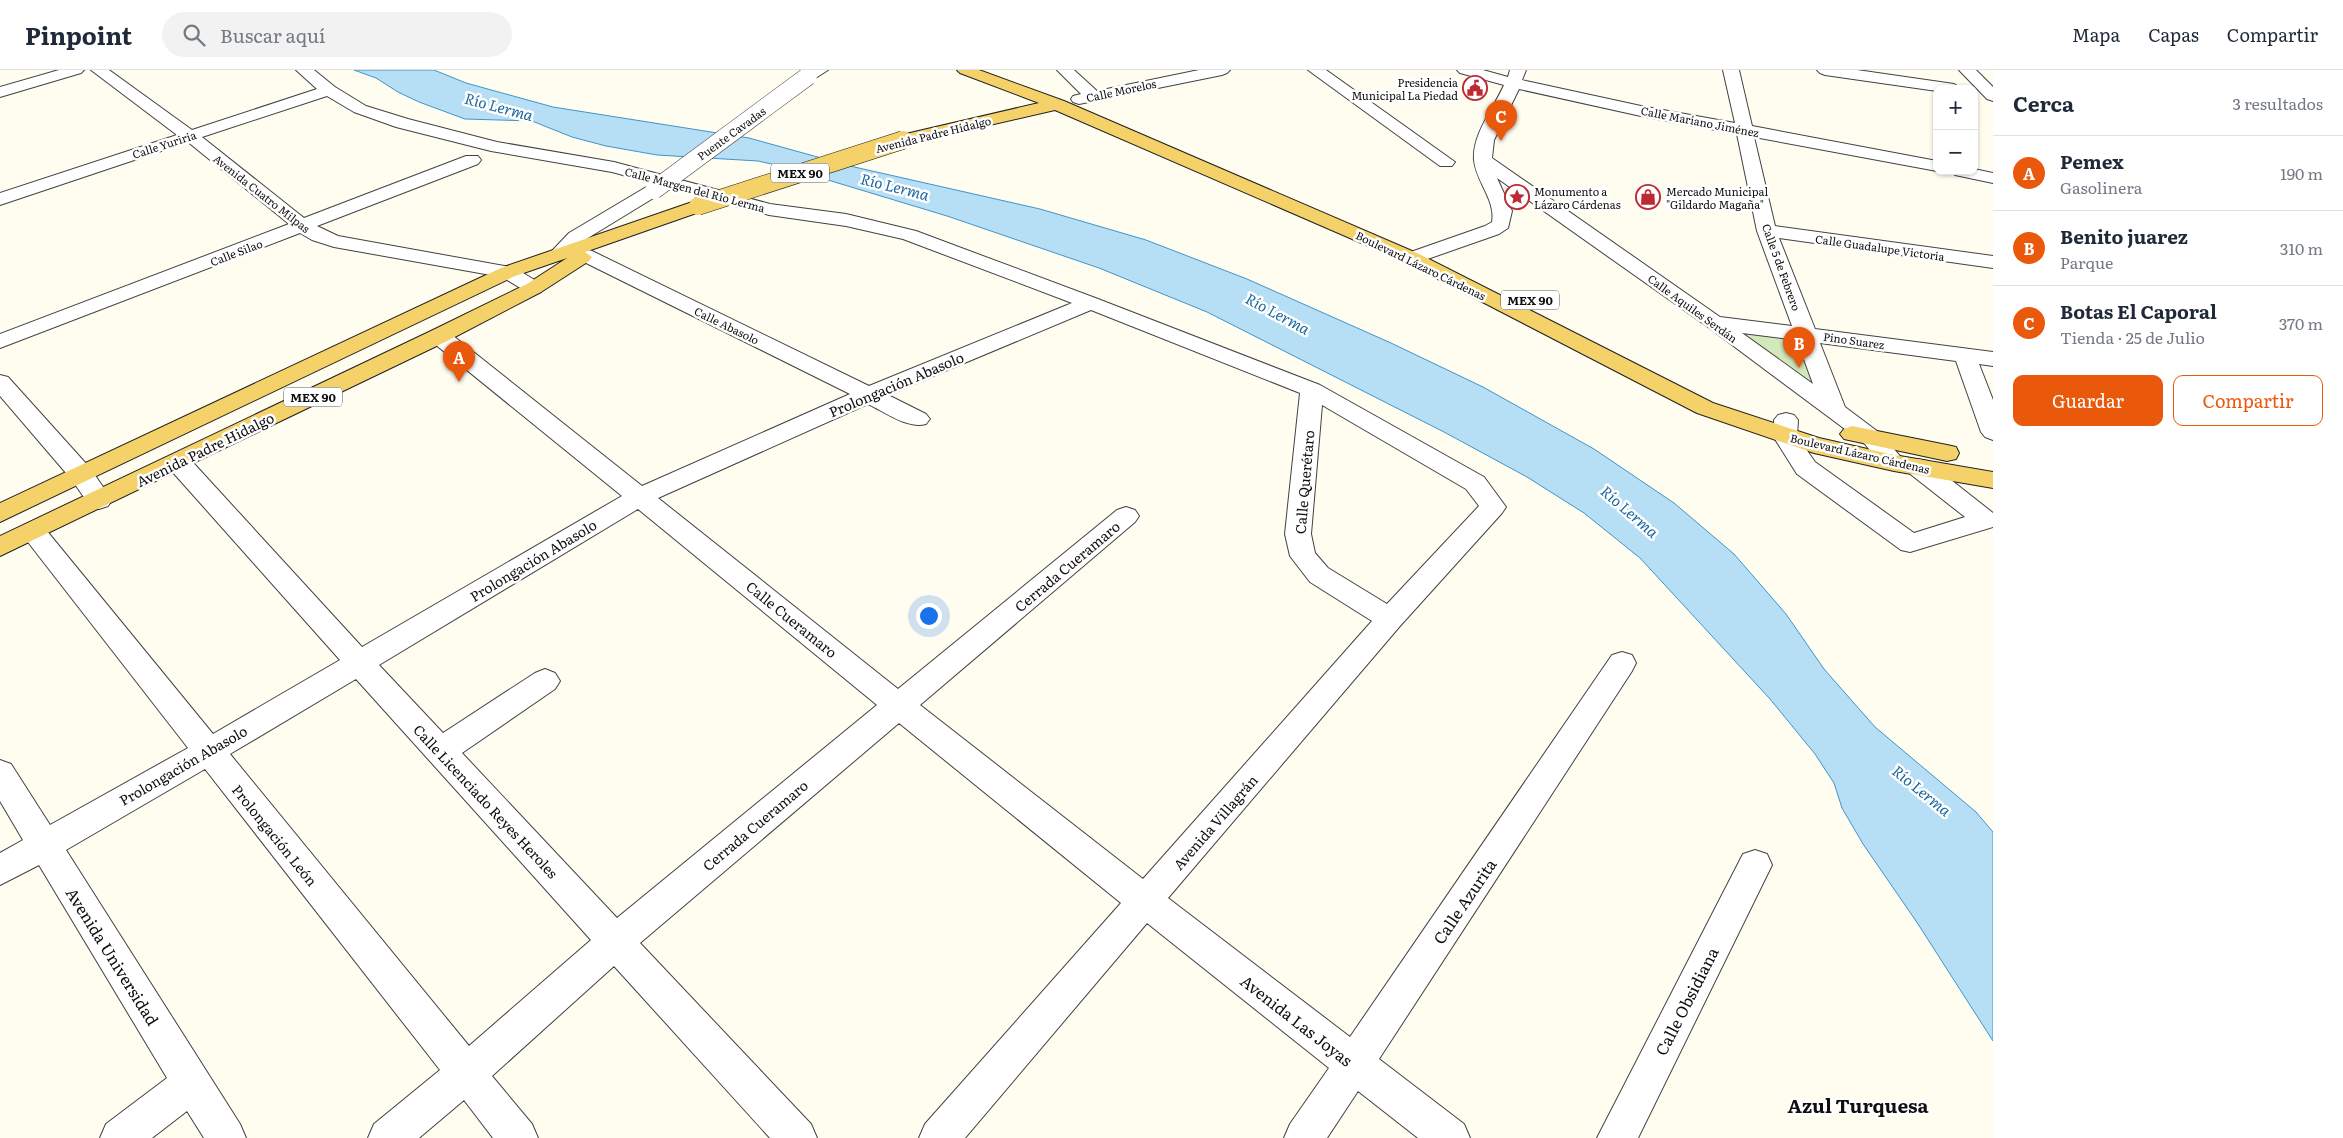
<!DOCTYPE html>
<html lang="es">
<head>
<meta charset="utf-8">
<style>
  body { margin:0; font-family:Literata,serif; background:#f2f2f3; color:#1f2937 }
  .controls { position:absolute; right:15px; top:15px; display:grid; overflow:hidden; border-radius:10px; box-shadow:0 1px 4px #0004 }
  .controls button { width:45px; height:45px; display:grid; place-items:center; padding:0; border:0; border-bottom:1px solid #e0e1e3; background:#fff; color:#1f2937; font:25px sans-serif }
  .you { position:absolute; left:928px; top:545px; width:18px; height:18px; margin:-12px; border:4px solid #fff; border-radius:50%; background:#1a73e8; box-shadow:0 0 0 8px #1a73e833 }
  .badge { display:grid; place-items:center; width:32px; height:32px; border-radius:50%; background:#ea580c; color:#fff; font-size:16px; font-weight:700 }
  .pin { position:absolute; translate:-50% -41px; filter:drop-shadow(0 1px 2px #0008) }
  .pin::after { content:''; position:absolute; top:26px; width:18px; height:15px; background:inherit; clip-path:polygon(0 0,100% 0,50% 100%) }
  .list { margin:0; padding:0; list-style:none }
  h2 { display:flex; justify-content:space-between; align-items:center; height:65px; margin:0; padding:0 20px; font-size:21px }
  h2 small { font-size:16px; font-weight:400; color:#747a83 }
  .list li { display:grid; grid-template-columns:32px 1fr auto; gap:15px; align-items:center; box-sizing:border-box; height:75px; padding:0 20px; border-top:1px solid #e0e1e3 }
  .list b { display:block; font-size:19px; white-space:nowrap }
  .list p { margin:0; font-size:16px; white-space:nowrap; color:#747a83 }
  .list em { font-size:16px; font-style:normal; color:#747a83 }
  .actions { display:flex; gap:10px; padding:15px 20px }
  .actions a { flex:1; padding:11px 0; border:1px solid #ea580c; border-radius:10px; text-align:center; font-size:18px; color:#ea580c }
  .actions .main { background:#ea580c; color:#fff }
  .icon { flex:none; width:28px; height:28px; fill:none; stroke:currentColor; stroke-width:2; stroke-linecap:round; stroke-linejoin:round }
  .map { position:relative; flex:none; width:1993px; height:1068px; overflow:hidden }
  header { display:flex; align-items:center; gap:30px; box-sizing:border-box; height:70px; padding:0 25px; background:#fff; border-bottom:1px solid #e0e1e3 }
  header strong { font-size:24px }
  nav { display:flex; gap:28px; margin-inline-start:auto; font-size:18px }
  .search { width:350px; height:45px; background:#f2f2f3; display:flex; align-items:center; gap:12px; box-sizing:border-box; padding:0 18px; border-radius:28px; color:#747a83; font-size:19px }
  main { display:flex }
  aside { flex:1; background:#fff }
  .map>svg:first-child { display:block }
  .green { fill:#d3e8bb }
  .water { fill:#b6def5; stroke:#3f95ca }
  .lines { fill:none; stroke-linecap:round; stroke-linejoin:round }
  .minor-casing { stroke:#424242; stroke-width:2 }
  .major-casing { stroke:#202020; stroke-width:2 }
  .minor { fill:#fff; fill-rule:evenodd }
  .major { fill:#f5d16a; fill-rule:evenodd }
  .minor-bridge-casing { stroke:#424242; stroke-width:19; stroke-linecap:butt }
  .major-bridge-casing { stroke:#202020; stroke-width:19; stroke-linecap:butt }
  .minor-bridge { stroke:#fff; stroke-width:18 }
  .major-bridge { stroke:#f5d16a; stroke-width:18 }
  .labels { text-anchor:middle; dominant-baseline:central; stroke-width:5; stroke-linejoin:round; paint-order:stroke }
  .far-poi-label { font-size:11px; fill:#0f0f0f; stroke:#fff; text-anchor:start }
  .far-street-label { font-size:11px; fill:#0f0f0f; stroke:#fff }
  .shield { fill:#fff; stroke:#575757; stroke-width:1 }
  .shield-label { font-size:12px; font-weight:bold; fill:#0f0f0f }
  .street-label { font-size:14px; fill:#0f0f0f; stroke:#fff }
  .water-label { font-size:15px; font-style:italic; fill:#1a679e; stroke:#fff }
  .near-street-label { font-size:16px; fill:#0f0f0f; stroke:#fff }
  .near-quarter-label { font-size:19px; font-weight:bold; fill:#0f0f0f; stroke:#fff }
</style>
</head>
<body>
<header>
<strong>Pinpoint</strong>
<div class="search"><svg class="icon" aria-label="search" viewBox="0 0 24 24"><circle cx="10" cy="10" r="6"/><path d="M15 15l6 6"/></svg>Buscar aquí</div>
<nav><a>Mapa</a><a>Capas</a><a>Compartir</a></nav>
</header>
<main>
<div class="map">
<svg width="1993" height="1068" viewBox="0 0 1993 1068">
  <rect width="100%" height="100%" fill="#fffcf0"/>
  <!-- green -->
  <path class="green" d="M1733 257 1803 267 1823 328Z"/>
  <!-- water -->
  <path class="water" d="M354 0H434L466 13 553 37 749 68 850 96 1040 139 1146 170 1247 209 1391 273 1483 317 1594 379 1674 433 1734 484 1786 544 1824 599 1875 657 1976 742 1993 762V971L1918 854 1863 774 1842 738 1834 713 1815 684 1770 629 1640 488 1584 443 1527 407 1444 362 1207 242 1099 198 947 146 785 97 758 91 657 85 606 76 572 67 532 51 465 49 419 32 398 22 376 8Z"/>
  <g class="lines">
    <defs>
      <path id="minor" d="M59 0H84L81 3 0 27V17Z
        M91 0H109L192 60 317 19 296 0H314L335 17 366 36 408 49 497 72 614 92 770 134 846 144 916 161 1098 229 1320 315 1484 407 1506 437 1502 443 1400 556 1168 828 1350 967 1612 585 1622 582 1632 585 1636 593 1632 601 1379 989 1464 1054 1470 1068H1418L1358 1021 1327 1068H1284L1290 1054 1329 998 1147 853 965 1068H919L925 1054 1121 833 899 653 640 873 811 1054 817 1068H770L614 896 492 1006 532 1054 538 1068H493L464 1030 419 1068H368L374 1054 440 1000 205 699 66 780 240 1054 246 1068H204L187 1041 152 1068H100L106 1054 167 1008 39 795 0 815V783L23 770 0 731V690L11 694 50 755 188 678 24 467 20 461 24 455 33 452 42 455 213 664 340 590 169 398 166 392 169 386 178 384 187 386 362 577 622 426 431 271 428 266 431 261 439 260 447 261 642 416 850 324 578 189 575 185 578 181 585 179 592 181 869 316 1072 233 903 169 846 156 769 145 612 102 491 81 396 57 354 42 327 26 202 67 304 148 466 86H478L481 90 478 94 317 156 338 166 515 198 541 214 544 218 541 222 534 224 527 222 502 207 334 177 312 170 300 163 0 278V264L289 154 188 72 0 135V123L177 65ZM1091 240 1300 323 1285 464 1290 486 1310 512 1372 551 1143 809 920 635 1135 452 1139 446 1135 440 1126 437 1117 440 898 619 658 428 868 334C885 342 907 359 926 354L930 349 926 344 888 325ZM1322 335 1466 419 1479 436 1387 534 1328 498 1315 483 1311 464ZM638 439 877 635 617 848 462 683 555 619 560 611 555 603 545 599 535 603 443 663 379 595ZM356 609 591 870 469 976 230 684Z
        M808 0H828L814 9H802L800 6Z
        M1057 0H1074L1097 21 1199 0H1230L1227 3 1222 5 1079 34 1073 32 1071 29 1073 26 1081 24Z
        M1308 0H1326L1455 92 1452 96H1440Z
        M1457 0H1483L1508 7 1510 0H1526L1522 10 1526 11 1641 36 1735 53 1723 0H1739L1752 56 1937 91V101L1754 67 1775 156 1993 186V198L1779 168 1815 259 1993 282V296L1979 294 1993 330V370L1985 367 1981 362 1956 291 1820 273 1845 337 1881 364 1906 393 1903 399C1884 404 1876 388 1865 374L1708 257 1497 108 1512 141 1508 158 1499 164 1419 192 1412 194 1405 192 1402 188 1405 184 1485 156 1492 152C1496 130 1476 112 1474 90 1472 64 1494 38 1504 15L1460 3ZM1519 19 1641 46 1737 64 1757 161 1792 256 1720 247 1492 88 1494 70ZM1742 263 1797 270 1813 314Z
        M1817 0H1857L1954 14 1962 19H1937V21L1825 5 1820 3Z
        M1959 0H1976L1993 17V31L1987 29Z
        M1974 99 1993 103V113L1955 105 1952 101H1974Z
        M654 115 660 116 663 120 660 124 583 171 566 188 559 190 552 188 549 184 569 163 648 116Z
        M0 305 8 307 90 398 112 430 108 436 99 439 90 436 72 410 0 326Z
        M1786 343 1794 345 1798 350 1797 366 1815 392 1914 463 1965 447 1909 403 1906 397 1909 391 1918 389 1927 391 1993 443V457L1910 482 1901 480 1797 404 1773 366 1774 350 1778 345Z
        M1755 780 1767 784 1772 795 1638 1068H1597L1743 784Z"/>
      <path id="major" d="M957 0H979L1064 31 1419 184 1713 333 1819 368 1894 385 1993 402V418L1894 401 1814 383 1697 343 1405 192 1055 40 903 75 897 74 894 70 897 66 1039 33 960 3Z
        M698 130 705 132 707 136 705 140 585 182 592 187 589 191 541 222 447 271 0 486V466L431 261 527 214 567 188 515 206 0 452V433L501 198Z
        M1852 356 1947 375 1956 377 1959 383 1956 389 1947 391 1844 369 1840 364 1844 359Z"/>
    </defs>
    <!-- minor casing -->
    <use href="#minor" class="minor-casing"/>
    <!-- major casing -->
    <use href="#major" class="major-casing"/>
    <!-- minor -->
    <use href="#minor" class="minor"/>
    <!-- major -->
    <use href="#major" class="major"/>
    <defs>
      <path id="minor-bridge" d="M654 120 808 6"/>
      <path id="major-bridge" d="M698 136 903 70"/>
    </defs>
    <!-- minor-bridge casing -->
    <use href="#minor-bridge" class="minor-bridge-casing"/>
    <!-- major-bridge casing -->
    <use href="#major-bridge" class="major-bridge-casing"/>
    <!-- minor-bridge -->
    <use href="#minor-bridge" class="minor-bridge"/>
    <!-- major-bridge -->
    <use href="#major-bridge" class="major-bridge"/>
  </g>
  <!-- icons -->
  <defs>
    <symbol id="civic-ring" viewBox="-11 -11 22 22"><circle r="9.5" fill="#fff" stroke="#bc2a33" stroke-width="1.5"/><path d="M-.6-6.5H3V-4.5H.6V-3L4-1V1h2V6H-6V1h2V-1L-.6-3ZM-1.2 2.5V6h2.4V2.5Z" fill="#bc2a33"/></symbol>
    <symbol id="sight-ring" viewBox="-11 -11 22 22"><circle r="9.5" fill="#fff" stroke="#bc2a33" stroke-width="1.5"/><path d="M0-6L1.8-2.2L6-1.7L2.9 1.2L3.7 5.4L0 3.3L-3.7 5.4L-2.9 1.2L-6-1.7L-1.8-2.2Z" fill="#bc2a33"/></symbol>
    <symbol id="shop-ring" viewBox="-11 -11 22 22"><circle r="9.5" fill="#fff" stroke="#bc2a33" stroke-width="1.5"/><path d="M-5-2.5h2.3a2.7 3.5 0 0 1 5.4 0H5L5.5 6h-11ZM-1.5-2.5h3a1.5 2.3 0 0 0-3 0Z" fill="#bc2a33"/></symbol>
  </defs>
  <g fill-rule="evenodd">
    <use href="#civic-ring" x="1461" y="4" width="28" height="28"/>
    <use href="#sight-ring" x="1503" y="113" width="28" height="28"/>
    <use href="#shop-ring" x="1634" y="113" width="28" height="28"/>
  </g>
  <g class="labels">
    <!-- far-poi labels -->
    <g class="far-poi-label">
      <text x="1458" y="12" text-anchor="end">Presidencia<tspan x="1458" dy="13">Municipal La Piedad</tspan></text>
      <text x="1534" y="121">Monumento a<tspan x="1534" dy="13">Lázaro Cárdenas</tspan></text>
      <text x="1666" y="121">Mercado Municipal<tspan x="1666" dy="13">"Gildardo Magaña"</tspan></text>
    </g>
    <!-- far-street labels -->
    <g class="far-street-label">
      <text transform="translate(1121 20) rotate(-12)">Calle Morelos</text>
      <text transform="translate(1700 51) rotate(11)">Calle Mariano Jiménez</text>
      <text transform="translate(731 63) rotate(-36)">Puente Cavadas</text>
      <text transform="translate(933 64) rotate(-14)">Avenida Padre Hidalgo</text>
      <text transform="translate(164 74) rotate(-18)">Calle Yuriria</text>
      <text transform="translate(695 119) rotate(15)">Calle Margen del Río Lerma</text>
      <text transform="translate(262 123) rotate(38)">Avenida Cuatro Milpas</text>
      <text transform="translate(1880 177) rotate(8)">Calle Guadalupe Victoria</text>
      <text transform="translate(236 182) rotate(-21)">Calle Silao</text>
      <text transform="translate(1421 195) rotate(26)">Boulevard Lázaro Cárdenas</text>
      <text transform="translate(1782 197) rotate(70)">Calle 5 de Febrero</text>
      <text transform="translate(1693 238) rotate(36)">Calle Aquiles Serdán</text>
      <text transform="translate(727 255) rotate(26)">Calle Abasolo</text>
      <text transform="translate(1854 270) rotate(8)">Pino Suarez</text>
      <text transform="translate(1860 383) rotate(13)">Boulevard Lázaro Cárdenas</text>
    </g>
    <!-- shield labels -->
    <g class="shield">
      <rect x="771" y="93.5" width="58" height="19" rx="4"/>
      <rect x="1501" y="220.5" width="58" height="19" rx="4"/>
      <rect x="284" y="317.5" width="58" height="19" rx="4"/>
    </g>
    <g class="shield-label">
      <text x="800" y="103">MEX 90</text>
      <text x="1530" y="230">MEX 90</text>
      <text x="313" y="327">MEX 90</text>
    </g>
    <!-- street labels -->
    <g class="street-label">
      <text transform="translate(896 314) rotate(-23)">Prolongación Abasolo</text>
      <text transform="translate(205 379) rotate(-26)">Avenida Padre Hidalgo</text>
      <text transform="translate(1304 412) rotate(-85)">Calle Querétaro</text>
      <text transform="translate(533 490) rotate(-31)">Prolongación Abasolo</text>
      <text transform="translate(1067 496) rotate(-40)">Cerrada Cueramaro</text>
      <text transform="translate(792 549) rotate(39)">Calle Cueramaro</text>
      <text transform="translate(183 695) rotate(-30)">Prolongación Abasolo</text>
      <text transform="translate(486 731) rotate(47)">Calle Licenciado Reyes Heroles</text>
      <text transform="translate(1215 752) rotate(-49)">Avenida Villagrán</text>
      <text transform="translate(755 755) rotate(-40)">Cerrada Cueramaro</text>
      <text transform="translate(275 765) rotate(51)">Prolongación León</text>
    </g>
    <!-- water labels -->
    <g class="water-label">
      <text transform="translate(499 36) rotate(15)">Río Lerma</text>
      <text transform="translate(895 116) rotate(14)">Río Lerma</text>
      <text transform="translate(1278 243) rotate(28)">Río Lerma</text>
      <text transform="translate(1630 441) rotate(41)">Río Lerma</text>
      <text transform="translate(1922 720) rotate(39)">Río Lerma</text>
    </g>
    <!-- near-street labels -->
    <g class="near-street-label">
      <text transform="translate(1464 831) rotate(-56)">Calle Azurita</text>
      <text transform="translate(113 886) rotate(58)">Avenida Universidad</text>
      <text transform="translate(1686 931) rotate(-63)">Calle Obsidiana</text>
      <text transform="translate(1297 950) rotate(38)">Avenida Las Joyas</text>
    </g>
    <!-- near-quarter labels -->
    <g class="near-quarter-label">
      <text x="1858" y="1035">Azul Turquesa</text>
    </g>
  </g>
</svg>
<div class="controls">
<button>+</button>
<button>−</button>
</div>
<div class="you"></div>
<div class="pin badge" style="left:459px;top:312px">A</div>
<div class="pin badge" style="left:1799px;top:298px">B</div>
<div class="pin badge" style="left:1501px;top:71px">C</div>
</div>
<aside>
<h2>Cerca<small>3 resultados</small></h2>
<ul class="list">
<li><span class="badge">A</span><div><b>Pemex</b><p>Gasolinera</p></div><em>190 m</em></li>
<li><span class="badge">B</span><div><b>Benito juarez</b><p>Parque</p></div><em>310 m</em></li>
<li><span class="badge">C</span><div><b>Botas El Caporal</b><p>Tienda · 25 de Julio</p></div><em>370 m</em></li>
</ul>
<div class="actions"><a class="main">Guardar</a><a>Compartir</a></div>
</aside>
</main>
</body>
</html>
